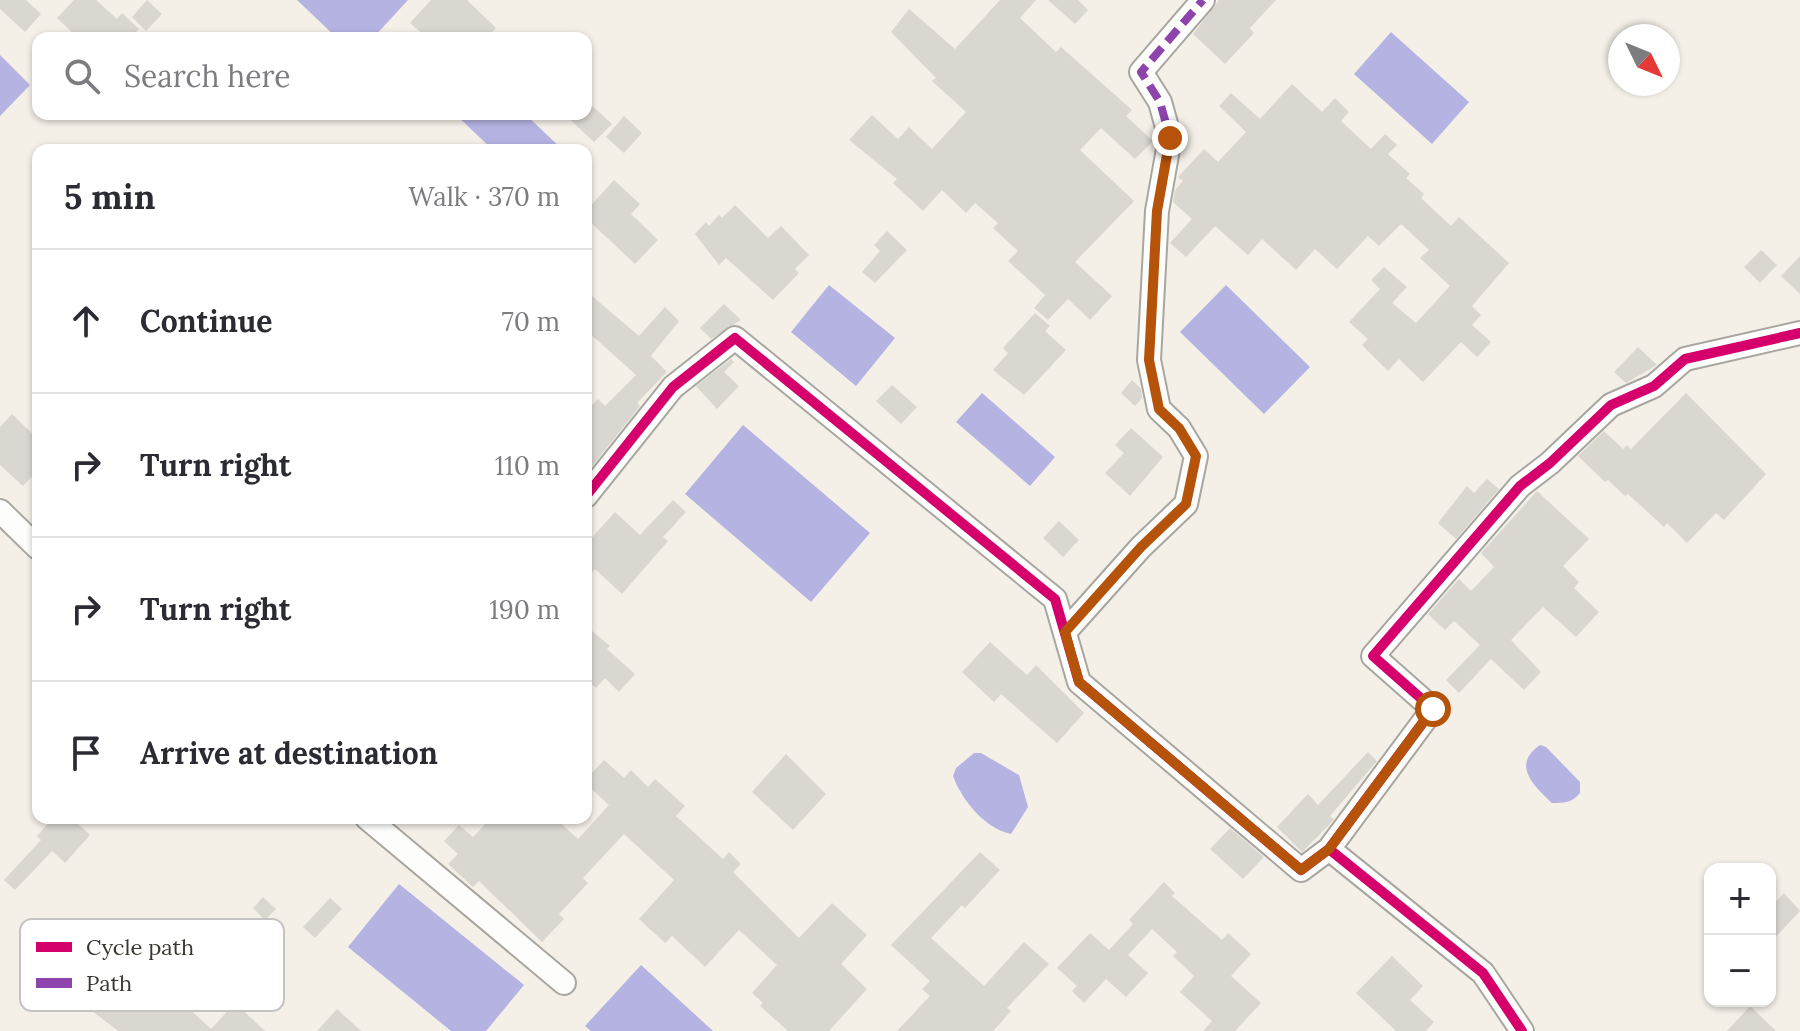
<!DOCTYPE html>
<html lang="en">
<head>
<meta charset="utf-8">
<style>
  body { margin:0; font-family:Lora,serif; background:#f7f7f7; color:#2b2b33 }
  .controls { position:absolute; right:24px; bottom:24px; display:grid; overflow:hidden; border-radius:16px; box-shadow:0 2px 6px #0004 }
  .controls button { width:72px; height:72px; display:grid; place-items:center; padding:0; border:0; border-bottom:2px solid #e1e1e2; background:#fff; color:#2b2b33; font:40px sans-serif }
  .compass { position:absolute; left:1608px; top:24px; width:72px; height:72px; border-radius:50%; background:#fff; box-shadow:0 2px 6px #0004; rotate:133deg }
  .stop { position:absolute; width:24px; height:24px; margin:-18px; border:6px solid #b45309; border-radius:50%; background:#fff }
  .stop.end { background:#b45309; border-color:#fff; box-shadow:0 2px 8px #0008 }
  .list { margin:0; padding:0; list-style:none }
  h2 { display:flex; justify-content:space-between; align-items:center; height:104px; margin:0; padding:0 32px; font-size:34px }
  h2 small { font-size:26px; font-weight:400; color:#7c7c81 }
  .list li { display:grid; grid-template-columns:52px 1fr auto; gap:24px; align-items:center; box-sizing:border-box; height:144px; padding:0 32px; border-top:2px solid #e1e1e2 }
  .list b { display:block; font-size:30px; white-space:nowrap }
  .list em { font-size:26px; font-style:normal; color:#7c7c81 }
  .icon { flex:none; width:44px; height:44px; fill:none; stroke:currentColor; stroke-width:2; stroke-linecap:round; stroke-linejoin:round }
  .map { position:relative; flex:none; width:1800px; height:1031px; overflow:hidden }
  .search { position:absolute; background:#fff; box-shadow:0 2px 6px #0004; left:32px; top:32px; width:560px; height:88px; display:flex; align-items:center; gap:20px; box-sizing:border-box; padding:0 28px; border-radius:16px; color:#7c7c81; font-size:30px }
  .panel { position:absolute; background:#fff; box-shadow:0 2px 6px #0004; left:32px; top:144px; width:560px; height:680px; border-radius:16px }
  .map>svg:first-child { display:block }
  .water { fill:#b5b3e2 }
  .building { fill:#dad6d0 }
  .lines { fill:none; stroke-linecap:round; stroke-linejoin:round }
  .minor-casing { stroke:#a9a6a0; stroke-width:26 }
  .minor { stroke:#fdfdfc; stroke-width:22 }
  .quiet { stroke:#8e44ad; stroke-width:8; stroke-dasharray:16 8; stroke-linecap:butt }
  .cycleway-casing { stroke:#fff; stroke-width:15 }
  .cycleway { stroke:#d6006c; stroke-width:10 }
  .route { stroke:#b45309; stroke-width:10 }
  .key { fill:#fff; stroke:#c4c3c1; stroke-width:2 }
  .key-label { font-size:22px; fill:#3a3731 }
</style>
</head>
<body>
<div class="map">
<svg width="1800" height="1031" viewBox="0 0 1800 1031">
  <rect width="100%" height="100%" fill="#f4f0e8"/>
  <!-- water -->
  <path class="water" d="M297 0H408L373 38H337Z
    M1391 32 1469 102 1432 144 1354 74Z
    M0 55 30 85 0 116Z
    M455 114H525L563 150H493Z
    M829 285 895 338 856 386 791 332Z
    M1226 285 1310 367 1264 414 1180 332Z
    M982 393 1055 457 1030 486 956 422Z
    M743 425 870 533 811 602 685 494Z
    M1540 745 1546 747 1580 782V793C1572 803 1564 803 1552 803 1534 786 1511 765 1540 745Z
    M974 753H981L1019 775 1028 807 1011 834C984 828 962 800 953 776L956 768Z
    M399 884 524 985 486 1031H451L348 947Z
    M641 965 713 1031H591L585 1026Z"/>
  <!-- building -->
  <path class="building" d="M0 0H26L41 14 25 32 0 9Z
    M74 0H96L117 19 122 13 139 29 131 38H78L57 18Z
    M147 0 162 14 146 31 132 17Z
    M431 0H467L496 28 487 38H427L410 23Z
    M1000 0H1036L1020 18 1056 52 1061 47 1132 110 1126 116 1153 141 1135 159 1101 128 1080 150 1134 201 1075 262 1112 296 1090 320 1068 299 1048 320 1034 308 1045 295 1008 261 1018 251 993 228 998 223 975 203 966 213 942 190 923 211 893 183 897 179 849 140 872 115 898 139 909 127 932 149 966 112 932 81 936 78 891 32 909 9 955 49Z
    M1048 0H1078L1088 10 1075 24Z
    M1219 0H1276L1250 28 1254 33 1225 64 1193 34Z
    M1292 84 1322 112 1335 98 1349 112 1341 121 1371 149 1385 134 1397 145 1388 154 1410 174 1406 178 1424 194 1421 198 1451 226 1459 217 1509 263 1472 306 1481 315 1472 325 1491 342 1477 357 1461 342 1423 382 1399 359 1388 371 1362 345 1368 339 1349 322 1380 289 1371 280 1384 267 1407 287 1392 303 1416 323 1450 286 1420 258 1429 250 1401 224 1379 246 1368 236 1337 269 1315 249 1296 270 1262 239 1248 255 1215 226 1186 257 1170 243 1192 219 1173 202 1175 190 1183 181 1178 177 1204 149 1218 162 1246 132 1219 106 1231 93 1260 119Z
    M586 100 612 124 594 142 564 114H586Z
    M624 116 642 133 624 153 606 137Z
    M614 180 640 204 631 214 658 240 635 264 586 218V211Z
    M735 205 768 238 781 226 809 255 795 269 799 273 773 300 726 258 719 265 695 234 706 222 709 226 719 215 722 218Z
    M887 231 907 250 875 283 862 272 880 251 874 245Z
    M1761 250 1777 265 1760 283 1744 267Z
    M1800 256V294L1781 276Z
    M586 291 639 336 665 307 679 321 651 356 667 372 637 403 640 406 586 474V411L598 399 605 406 636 375 586 330Z
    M724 304 741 320 711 339 700 328Z
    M1035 313 1050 326 1045 331 1066 350 1024 395 993 370 1008 353 1003 348Z
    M1638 347 1657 365 1626 383 1614 372Z
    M731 359 734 362 724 372 739 386 717 409 696 386Z
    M1132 380 1141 389 1142 398 1135 406 1121 393Z
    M892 385 917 407 901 424 876 401Z
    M1686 393 1766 474 1724 520 1716 513 1687 543 1667 523 1664 527 1628 494 1625 496 1608 480 1605 482 1578 456 1604 431 1623 449 1627 445 1631 449Z
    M12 414 38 439V470L23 486 0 465V427Z
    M1131 428 1163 457 1130 496 1105 473 1124 453 1115 445Z
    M1487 479 1499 489 1456 539 1438 523 1467 486 1474 493Z
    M1537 491 1589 539 1563 566 1579 582 1574 588 1599 612 1576 637 1543 607 1511 640 1541 672 1524 690 1491 659 1459 693 1446 680 1480 645 1454 621 1445 630 1428 614 1459 579 1471 591 1494 567 1481 553Z
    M673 500 686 512 663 537 668 541 622 594 595 569 586 579V544L615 512 640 535Z
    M1059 521 1079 540 1063 557 1043 538Z
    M586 626 610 646 607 649 635 674 619 692 605 678 596 688 586 679Z
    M990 642 1027 675 1036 665 1084 713 1057 743 1001 694 994 702 962 672Z
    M1368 752 1377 761 1330 816 1334 819 1328 826 1302 852 1277 827 1308 794 1318 805Z
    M786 754 826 794 793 830 752 792Z
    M604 760 624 778 631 770 648 787 655 779 685 806 676 816 723 859 729 852 741 864 733 872 799 938 832 903 867 935 841 964 867 989 829 1031H788L760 1006 763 1003 752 993 777 965 739 930 705 967 672 936 665 943 639 919 674 880 624 834 583 878 588 883 559 914 564 919 542 942 479 881 473 887 448 864 458 854 444 841 459 825 473 837 491 818H555L578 839 609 805 586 784V779Z
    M53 818H72L90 835 65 863 52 851 15 890 4 880 41 840 37 836Z
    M1230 828 1264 857 1243 879 1210 849Z
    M980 852 1000 870 965 908 962 905 931 938 984 986 1024 942 1049 964 1007 1008 1011 1011 993 1031H897L930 996 922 989 930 981 891 945Z
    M1164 882 1175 893 1172 896 1222 940 1228 933 1251 954 1231 976 1261 1003 1235 1031H1203L1212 1021 1180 992 1194 976 1173 956 1177 952 1152 929 1128 955 1148 973 1126 997 1106 979 1084 1003 1072 991 1077 986 1057 968 1090 933 1109 950 1133 924 1129 920Z
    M1784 893 1800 911 1770 943V908Z
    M263 897 276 909 265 920 253 908Z
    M330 898 342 909 315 938 303 927Z
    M56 935 91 968 97 961 116 979 113 983 142 1010 158 992 177 1009 182 1002 211 1029 235 1003 265 1031H118L68 992 76 984 41 952Z
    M1392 956 1423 986 1410 1000 1434 1022 1426 1031H1396L1356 993Z
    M1750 1006 1776 1031H1727Z
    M337 1009 361 1031H317Z"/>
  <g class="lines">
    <defs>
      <path id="minor" d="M586 496 673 387 735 338 1055 599 1079 682 1301 870 1329 849
        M0 511 38 548
        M1065 632 1141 547 1186 504 1196 456 1179 428 1159 409 1149 360 1157 211 1170 138 1160 102 1141 72 1203 0
        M367 818 564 983
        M1522 1031 1483 973 1329 849 1433 709 1373 656 1520 486 1550 463 1611 405 1654 386 1685 359 1800 333"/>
    </defs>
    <!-- minor casing -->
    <use href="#minor" class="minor-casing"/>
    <!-- minor -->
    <use href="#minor" class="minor"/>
    <!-- quiet -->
    <path class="quiet" d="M1065 632 1141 547 1186 504 1196 456 1179 428 1159 409 1149 360 1157 211 1170 138 1160 102 1141 72 1203 0"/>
    <defs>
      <path id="cycleway" d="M586 496 673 387 735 338 1055 599 1079 682 1301 870 1329 849
        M1522 1031 1483 973 1329 849 1433 709 1373 656 1520 486 1550 463 1611 405 1654 386 1685 359 1800 333"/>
    </defs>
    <!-- cycleway casing -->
    <use href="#cycleway" class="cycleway-casing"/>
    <!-- cycleway -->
    <use href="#cycleway" class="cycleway"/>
  </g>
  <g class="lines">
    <!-- route -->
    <path class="route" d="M1170 138 1157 211 1149 360 1159 409 1179 428 1196 456 1186 504 1141 547 1065 632 1079 682 1301 870 1329 849 1433 709"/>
  </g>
  <!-- legend -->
  <rect x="20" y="919" width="264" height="92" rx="12" class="key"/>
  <rect x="36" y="942" width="36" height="10" fill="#d6006c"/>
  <rect x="36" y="978" width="36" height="10" fill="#8e44ad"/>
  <g class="key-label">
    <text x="86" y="955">Cycle path</text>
    <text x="86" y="991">Path</text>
  </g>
</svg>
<div class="controls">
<button>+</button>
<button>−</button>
</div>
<svg class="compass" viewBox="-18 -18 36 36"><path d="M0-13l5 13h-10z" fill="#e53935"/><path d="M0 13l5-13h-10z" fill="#7c7c81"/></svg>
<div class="stop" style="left:1433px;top:709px"></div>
<div class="stop end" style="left:1170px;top:138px"></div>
<div class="search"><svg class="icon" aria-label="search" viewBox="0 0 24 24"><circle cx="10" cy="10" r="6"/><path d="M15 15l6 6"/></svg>Search here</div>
<section class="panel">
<h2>5 min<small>Walk · 370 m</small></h2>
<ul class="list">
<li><svg class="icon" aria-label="ahead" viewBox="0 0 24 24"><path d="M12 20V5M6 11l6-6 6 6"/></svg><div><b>Continue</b></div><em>70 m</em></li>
<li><svg class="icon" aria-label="right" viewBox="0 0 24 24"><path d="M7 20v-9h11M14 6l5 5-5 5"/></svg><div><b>Turn right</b></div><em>110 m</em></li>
<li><svg class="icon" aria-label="right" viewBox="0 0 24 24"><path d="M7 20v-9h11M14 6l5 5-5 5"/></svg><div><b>Turn right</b></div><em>190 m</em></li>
<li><svg class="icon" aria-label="arrive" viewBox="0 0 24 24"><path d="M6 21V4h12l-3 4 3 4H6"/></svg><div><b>Arrive at destination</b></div></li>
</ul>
</section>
</div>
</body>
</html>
